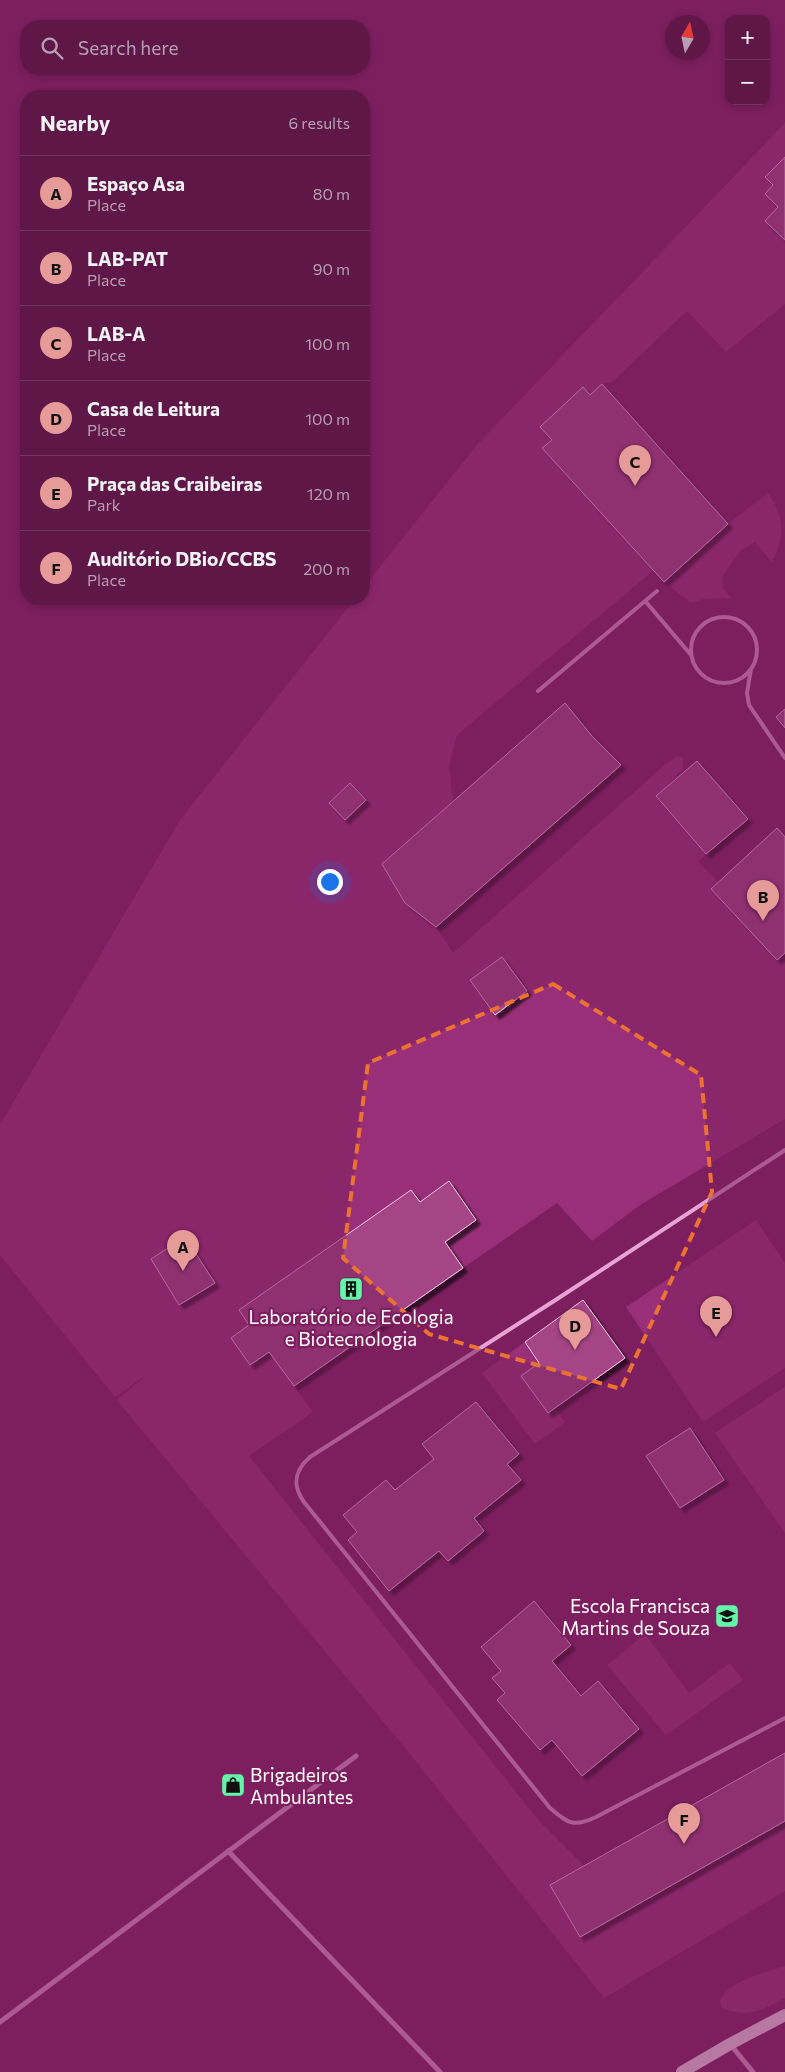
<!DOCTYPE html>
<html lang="en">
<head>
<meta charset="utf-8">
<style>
  body { margin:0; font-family:Commissioner,sans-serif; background:#672452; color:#f1f3f6 }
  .controls { position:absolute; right:15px; top:15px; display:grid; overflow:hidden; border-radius:10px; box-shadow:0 2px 8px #0003 }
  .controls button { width:45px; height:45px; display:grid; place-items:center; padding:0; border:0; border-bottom:1px solid #733660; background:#5e1747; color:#f1f3f6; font:25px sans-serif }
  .compass { position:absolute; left:665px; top:15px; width:45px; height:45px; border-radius:50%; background:#5e1747; box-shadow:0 2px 8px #0003; rotate:9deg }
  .you { position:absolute; left:329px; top:881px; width:18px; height:18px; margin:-12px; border:4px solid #fff; border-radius:50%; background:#1a73e8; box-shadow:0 0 0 8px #1a73e833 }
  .badge { display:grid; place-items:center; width:32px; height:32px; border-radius:50%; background:#e69b98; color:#111; font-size:16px; font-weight:700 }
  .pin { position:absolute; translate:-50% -41px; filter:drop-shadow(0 1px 2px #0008) }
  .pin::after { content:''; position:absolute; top:26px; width:18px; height:15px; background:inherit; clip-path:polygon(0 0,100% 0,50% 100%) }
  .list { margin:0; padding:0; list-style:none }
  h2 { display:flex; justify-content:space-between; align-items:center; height:65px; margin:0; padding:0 20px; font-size:21px }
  h2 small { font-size:16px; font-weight:400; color:#b99fb4 }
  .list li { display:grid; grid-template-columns:32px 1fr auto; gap:15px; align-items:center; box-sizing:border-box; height:75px; padding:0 20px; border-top:1px solid #733660 }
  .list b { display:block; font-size:19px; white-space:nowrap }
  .list p { margin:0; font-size:16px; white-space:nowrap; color:#b99fb4 }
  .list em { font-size:16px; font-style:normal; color:#b99fb4 }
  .icon { flex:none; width:28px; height:28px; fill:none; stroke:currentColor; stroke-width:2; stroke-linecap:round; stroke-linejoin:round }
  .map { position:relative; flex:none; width:785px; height:2072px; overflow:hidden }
  .search { position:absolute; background:#5e1747; box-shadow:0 2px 8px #0003; left:20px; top:20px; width:350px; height:55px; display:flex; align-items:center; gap:12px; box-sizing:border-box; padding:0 18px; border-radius:20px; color:#b99fb4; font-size:19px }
  .panel { position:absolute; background:#5e1747; box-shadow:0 2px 8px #0003; left:20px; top:90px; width:350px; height:515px; border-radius:20px }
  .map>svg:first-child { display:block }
  .green { fill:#9a2f79; fill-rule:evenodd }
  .building { fill:#a54486; stroke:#f6c6e7; filter:url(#shadow) }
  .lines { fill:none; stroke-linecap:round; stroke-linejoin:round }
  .lane { stroke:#e7a3d2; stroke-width:4 }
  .street { stroke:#e7a3d2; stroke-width:5 }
  .primary { stroke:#fde4f4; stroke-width:12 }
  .marked { fill:none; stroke:#eb7230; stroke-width:4; stroke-dasharray:10 6; stroke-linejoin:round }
  .labels { text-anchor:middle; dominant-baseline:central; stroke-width:4.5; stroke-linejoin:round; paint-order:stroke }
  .poi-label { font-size:19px; fill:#fff; stroke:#7d1f5f }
</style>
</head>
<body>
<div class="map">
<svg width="785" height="2072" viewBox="0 0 785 2072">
  <defs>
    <filter id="shadow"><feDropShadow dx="4.5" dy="4.5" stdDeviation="1" flood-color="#0009"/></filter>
  </defs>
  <rect width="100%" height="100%" fill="#7d1f5f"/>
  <!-- green -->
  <path class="green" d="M785 123V157L766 177 773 185 765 194 778 207 765 221 785 240V304L726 352 687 311 612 382 602 384 590 395 583 388 540 427 552 440 543 448 654 570 457 735 449 766 453 801 382 864 405 903 436 927 453 953 667 763 677 756 683 757V769L656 797 706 854 698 861 718 882 711 889 777 960 785 953V1119L640 1205 592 1241 557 1203 463 1268 445 1242 476 1220 449 1181 420 1202 411 1190 239 1310 249 1325 231 1338 250 1365 269 1352 313 1412 249 1456 539 1821 584 1866 785 1821V1891L604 1998 410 1754 117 1400 149 1373 115 1397 0 1255V1125L180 820 355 599H364V587L476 446ZM350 783 366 800 345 820 329 802ZM502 957 527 991 495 1015 470 980ZM185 1238 215 1283 179 1304 151 1259Z
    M768 493C785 517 785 537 772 562L755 542 740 551 722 577 723 588 731 598 704 599 691 603 664 582 728 524Z
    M756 1220 785 1263V1368L703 1422 626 1307Z
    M525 1342 539 1363 521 1376 548 1413 555 1408 565 1422 535 1444 482 1373Z
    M785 1387V1533L715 1433Z
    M645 1634 689 1693 730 1663 743 1680 666 1735 607 1665Z
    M785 1966V1998C761 2010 749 2019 722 2008L720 2000C731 1980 764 1973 785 1966Z"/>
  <!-- building -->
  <path class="building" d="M785 157V240L765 221 778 207 765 194 773 185 765 177Z
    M602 384 728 524 664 582 542 448 552 440 540 427 583 387 590 395Z
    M565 703 592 736 621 765 436 927 405 903 382 864Z
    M785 709V728L776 717Z
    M697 761 748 819 706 854 656 796Z
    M350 783 366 800 345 820 329 803Z
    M777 828 785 837V953L777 960 711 889Z
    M502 957 527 991 495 1015 470 980Z
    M449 1181 476 1220 445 1242 463 1268 294 1386 269 1352 250 1365 231 1338 249 1325 239 1310 411 1190 420 1202Z
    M185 1237 215 1283 179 1305 151 1259Z
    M583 1300 625 1358 548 1413 521 1376 539 1363 525 1342Z
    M476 1402 519 1454 507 1464 521 1480 474 1518 484 1531 448 1561 439 1551 389 1591 348 1540 357 1532 343 1515 386 1480 395 1490 434 1459 422 1444Z
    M690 1428 724 1480 680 1508 646 1456Z
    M534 1601 571 1645 552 1661 581 1696 598 1681 639 1729 582 1776 552 1740 540 1750 497 1700 505 1693 492 1678 501 1671 481 1647Z
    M785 1753V1821L580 1937 550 1885Z"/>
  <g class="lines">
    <!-- lane -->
    <path class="lane" d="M646 602 691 655
      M691 650a33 33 0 1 1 66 0a33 33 0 1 1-66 0Z
      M751 669 747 693 749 705 785 758
      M538 691 657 591
      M785 1150 554 1301 310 1457C294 1471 292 1485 304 1502L550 1808C568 1823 573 1828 596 1817L785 1718"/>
    <!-- street -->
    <path class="street" d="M228 1851 440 2072
      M0 2022 356 1756
      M730 2044 753 2072"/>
    <!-- primary -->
    <path class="primary" d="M682 2072 730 2044 785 2015"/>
  </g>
  <!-- marked area -->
  <path d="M0 0H785V2072H0ZM553 984 701 1075 712 1192 621 1389 429 1334 343 1258 368 1063Z" fill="#7d1f5f" fill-opacity=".55" fill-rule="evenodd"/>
  <path class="marked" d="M553 984 701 1075 712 1192 621 1389 429 1334 343 1258 368 1063Z"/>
  <!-- icons -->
  <defs>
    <symbol id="building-square" viewBox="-11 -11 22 22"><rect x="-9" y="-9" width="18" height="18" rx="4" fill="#63f5a8" stroke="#7d1f5f"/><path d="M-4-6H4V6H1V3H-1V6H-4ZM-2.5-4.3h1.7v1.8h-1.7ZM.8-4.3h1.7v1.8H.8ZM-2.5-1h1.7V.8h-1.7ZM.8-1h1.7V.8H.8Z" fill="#111"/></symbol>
    <symbol id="school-square" viewBox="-11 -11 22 22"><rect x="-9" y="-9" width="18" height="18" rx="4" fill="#63f5a8" stroke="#7d1f5f"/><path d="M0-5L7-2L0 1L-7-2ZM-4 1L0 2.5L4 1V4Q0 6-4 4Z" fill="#111"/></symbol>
    <symbol id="shop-square" viewBox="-11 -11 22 22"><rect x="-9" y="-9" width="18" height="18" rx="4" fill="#63f5a8" stroke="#7d1f5f"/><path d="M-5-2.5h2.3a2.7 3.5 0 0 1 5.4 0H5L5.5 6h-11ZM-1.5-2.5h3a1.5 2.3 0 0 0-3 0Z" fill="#111"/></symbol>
  </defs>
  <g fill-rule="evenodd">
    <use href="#building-square" x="337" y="1275" width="28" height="28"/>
    <use href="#school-square" x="713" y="1602" width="28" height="28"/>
    <use href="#shop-square" x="219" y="1771" width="28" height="28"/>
  </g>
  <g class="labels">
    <!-- poi labels -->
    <g class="poi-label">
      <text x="351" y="1316">Laboratório de Ecologia<tspan x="351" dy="22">e Biotecnologia</tspan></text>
      <text x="710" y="1605" text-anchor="end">Escola Francisca<tspan x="710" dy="22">Martins de Souza</tspan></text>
      <text x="250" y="1774" text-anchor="start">Brigadeiros<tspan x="250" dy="22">Ambulantes</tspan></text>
    </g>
  </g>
</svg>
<div class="controls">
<button>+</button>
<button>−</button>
</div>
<svg class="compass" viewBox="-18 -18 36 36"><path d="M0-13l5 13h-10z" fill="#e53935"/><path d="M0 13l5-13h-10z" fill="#b99fb4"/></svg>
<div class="you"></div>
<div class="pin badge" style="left:183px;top:1271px">A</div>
<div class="pin badge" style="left:763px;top:921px">B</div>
<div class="pin badge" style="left:635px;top:486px">C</div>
<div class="pin badge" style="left:575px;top:1350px">D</div>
<div class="pin badge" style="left:716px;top:1337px">E</div>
<div class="pin badge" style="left:684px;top:1844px">F</div>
<div class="search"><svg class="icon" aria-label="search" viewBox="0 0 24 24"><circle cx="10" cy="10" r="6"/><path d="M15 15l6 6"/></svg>Search here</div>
<section class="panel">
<h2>Nearby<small>6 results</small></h2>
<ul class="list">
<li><span class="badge">A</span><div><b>Espaço Asa</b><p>Place</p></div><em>80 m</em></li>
<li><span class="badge">B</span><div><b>LAB-PAT</b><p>Place</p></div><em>90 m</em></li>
<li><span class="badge">C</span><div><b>LAB-A</b><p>Place</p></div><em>100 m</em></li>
<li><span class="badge">D</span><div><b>Casa de Leitura</b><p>Place</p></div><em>100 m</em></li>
<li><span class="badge">E</span><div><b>Praça das Craibeiras</b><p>Park</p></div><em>120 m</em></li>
<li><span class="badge">F</span><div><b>Auditório DBio/CCBS</b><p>Place</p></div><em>200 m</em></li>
</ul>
</section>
</div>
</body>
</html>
